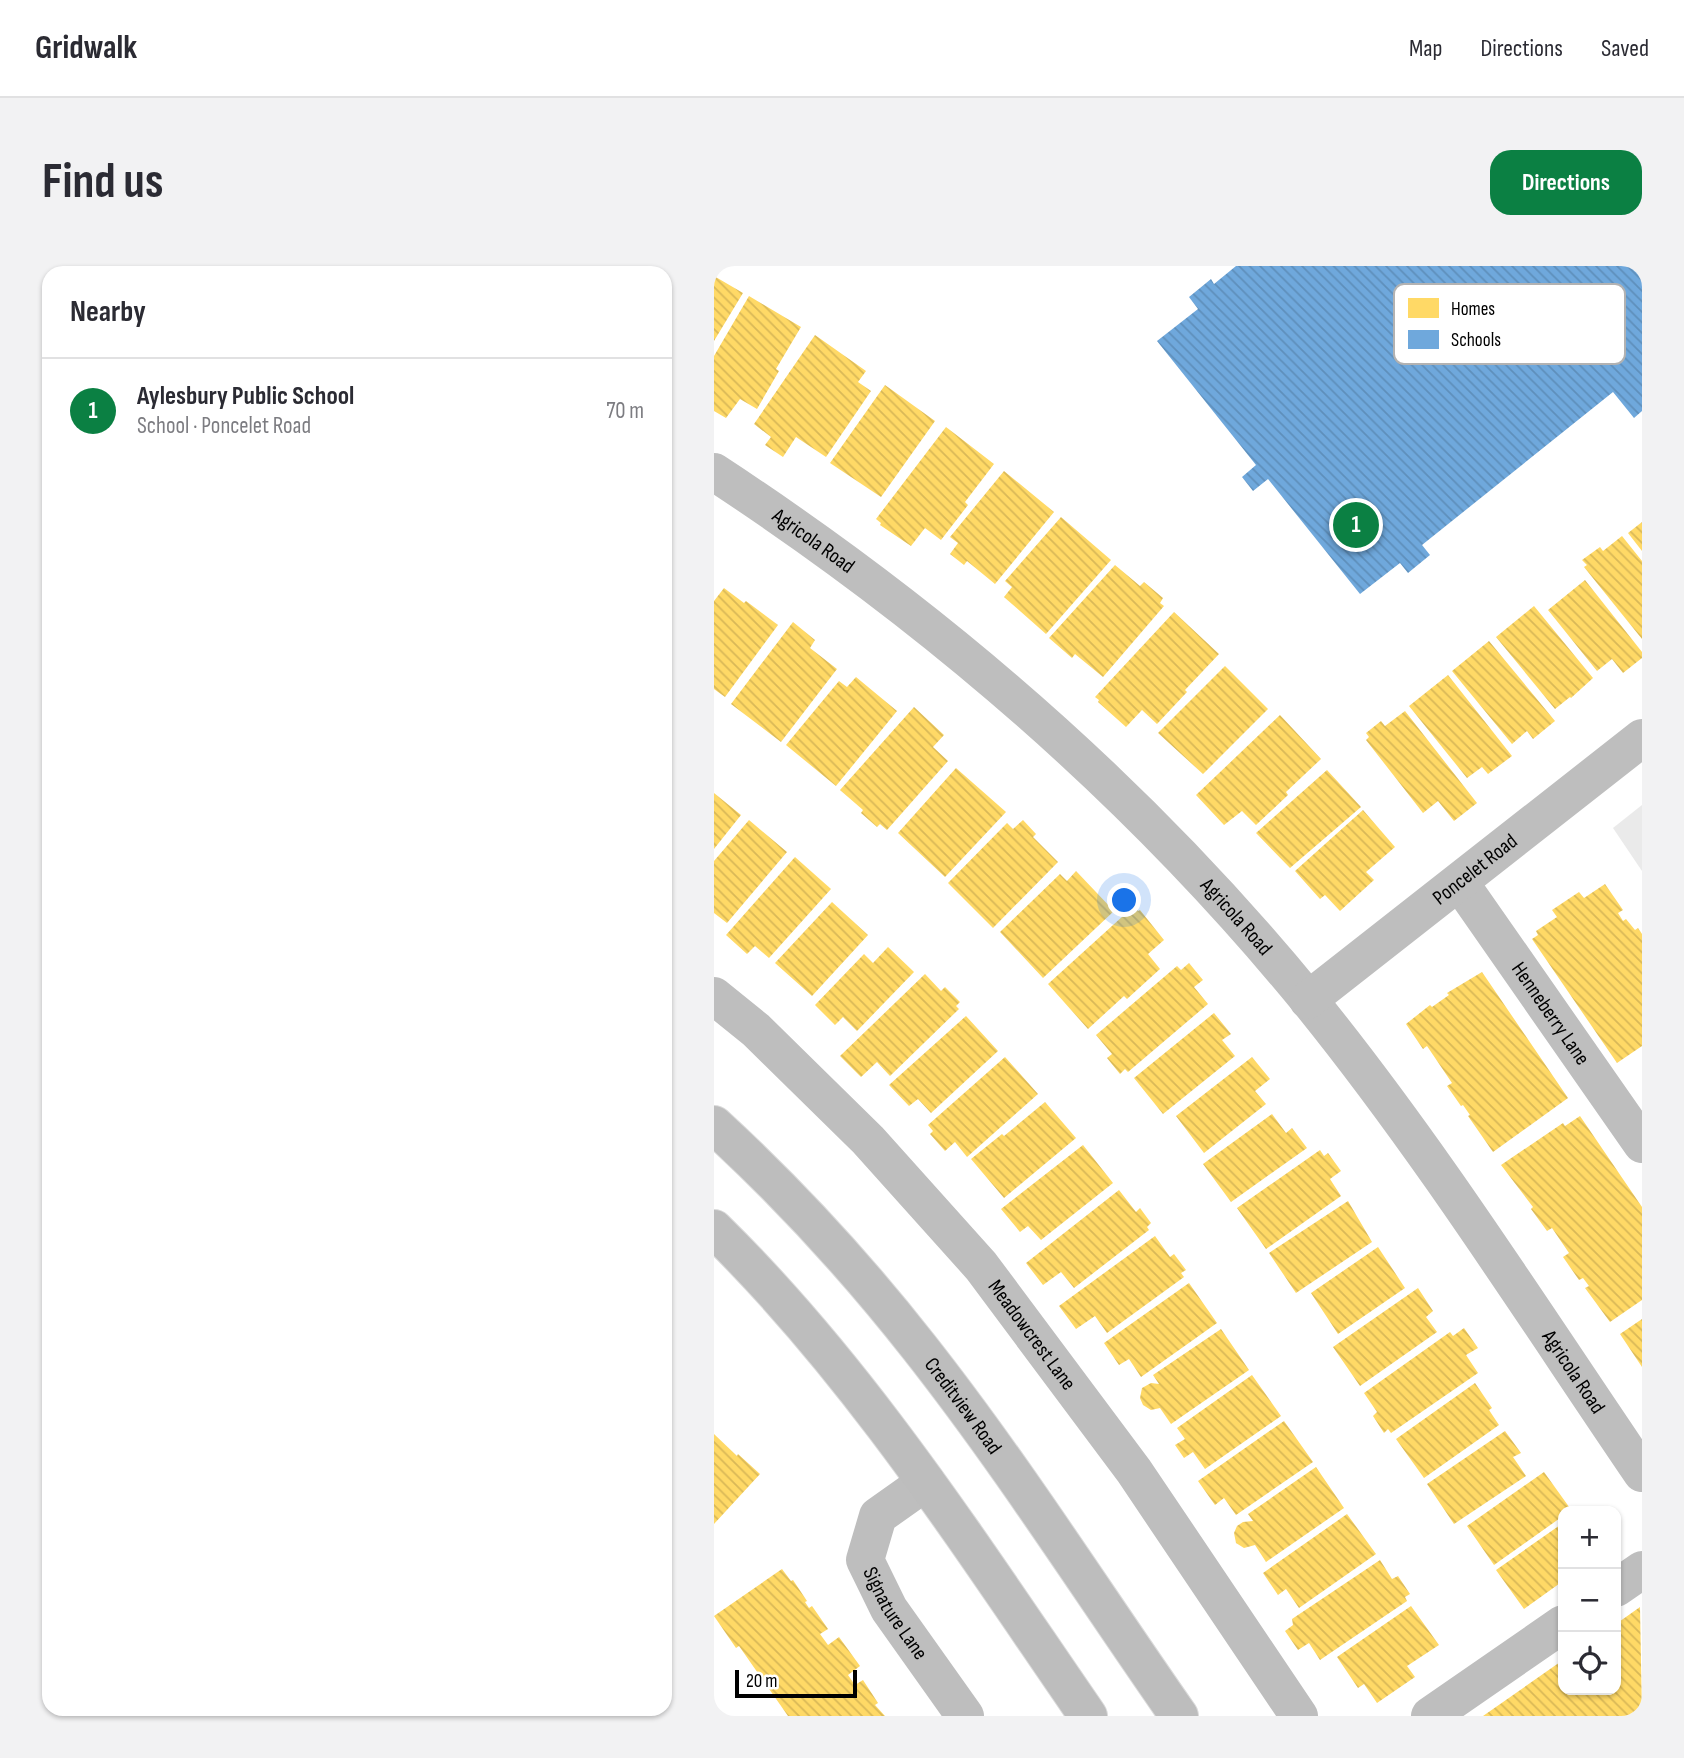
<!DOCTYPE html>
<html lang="en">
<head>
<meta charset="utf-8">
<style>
  body { margin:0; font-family:"Sofia Sans Condensed",sans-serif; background:#f2f2f3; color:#2b2b33 }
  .controls { position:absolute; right:21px; bottom:21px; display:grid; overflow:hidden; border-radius:14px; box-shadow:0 2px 5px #0004 }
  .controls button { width:63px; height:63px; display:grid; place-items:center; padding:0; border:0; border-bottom:2px solid #e1e1e2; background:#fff; color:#2b2b33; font:35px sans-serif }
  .scale { position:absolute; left:21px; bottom:18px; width:122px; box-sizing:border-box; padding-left:7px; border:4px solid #000; border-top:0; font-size:19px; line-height:24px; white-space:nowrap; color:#000; -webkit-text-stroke:5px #fff; paint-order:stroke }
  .you { position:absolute; left:411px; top:635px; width:24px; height:24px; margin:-18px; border:5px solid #fff; border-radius:50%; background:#1a73e8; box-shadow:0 0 0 10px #1a73e833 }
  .badge { display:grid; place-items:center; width:46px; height:46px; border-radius:50%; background:#0b8043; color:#fff; font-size:23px; font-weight:700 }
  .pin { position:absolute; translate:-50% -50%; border:4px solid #fff; box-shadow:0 2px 7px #0006 }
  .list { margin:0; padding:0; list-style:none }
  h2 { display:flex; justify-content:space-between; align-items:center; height:91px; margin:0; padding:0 28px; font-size:30px }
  h2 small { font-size:23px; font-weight:400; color:#7c7c81 }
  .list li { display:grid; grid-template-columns:46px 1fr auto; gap:21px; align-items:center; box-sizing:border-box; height:105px; padding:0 28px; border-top:2px solid #e1e1e2 }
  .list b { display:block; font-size:26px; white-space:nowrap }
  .list p { margin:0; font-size:23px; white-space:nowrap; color:#7c7c81 }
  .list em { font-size:23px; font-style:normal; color:#7c7c81 }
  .icon { flex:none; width:38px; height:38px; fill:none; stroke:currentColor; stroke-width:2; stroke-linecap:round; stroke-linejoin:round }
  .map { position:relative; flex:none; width:928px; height:1450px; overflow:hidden; border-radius:21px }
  header { display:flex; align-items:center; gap:42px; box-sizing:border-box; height:98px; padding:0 35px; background:#fff; border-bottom:2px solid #e1e1e2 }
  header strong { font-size:33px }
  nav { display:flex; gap:38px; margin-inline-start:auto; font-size:24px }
  .intro { display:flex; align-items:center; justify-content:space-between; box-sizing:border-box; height:168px; padding:0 42px }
  h1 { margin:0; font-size:49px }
  .button { padding:18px 32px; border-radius:21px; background:#0b8043; color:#fff; font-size:24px; font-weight:700 }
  main { display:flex; gap:42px; padding:0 42px }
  aside { flex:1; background:#fff; border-radius:21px; box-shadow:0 2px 5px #0004 }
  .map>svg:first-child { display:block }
  .green { fill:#eaeaea }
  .homes { fill:url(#homes-back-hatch) }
  .schools { fill:url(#schools-back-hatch) }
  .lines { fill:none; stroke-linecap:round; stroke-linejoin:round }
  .major-casing { stroke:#dbdbdb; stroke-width:40 }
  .minor { stroke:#bebebe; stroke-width:38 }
  .major { stroke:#bdbdbd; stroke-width:38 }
  .labels { text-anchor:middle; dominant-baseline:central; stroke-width:7; stroke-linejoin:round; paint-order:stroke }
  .street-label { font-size:21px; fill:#000; stroke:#fff }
  .key { fill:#fff; stroke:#b2b2b2; stroke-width:2 }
  .key-label { font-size:19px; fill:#000 }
</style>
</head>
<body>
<header>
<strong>Gridwalk</strong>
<nav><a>Map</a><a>Directions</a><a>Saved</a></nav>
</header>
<div class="intro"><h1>Find us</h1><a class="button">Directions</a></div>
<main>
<aside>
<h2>Nearby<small></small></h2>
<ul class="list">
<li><span class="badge">1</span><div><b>Aylesbury Public School</b><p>School · Poncelet Road</p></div><em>70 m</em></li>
</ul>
</aside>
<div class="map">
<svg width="928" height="1450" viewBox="0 0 928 1450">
  <defs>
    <pattern id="homes-back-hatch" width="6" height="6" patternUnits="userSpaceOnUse" patternTransform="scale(1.75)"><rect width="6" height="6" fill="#ffd966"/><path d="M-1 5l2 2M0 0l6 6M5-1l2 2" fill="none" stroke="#d9b857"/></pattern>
    <pattern id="schools-back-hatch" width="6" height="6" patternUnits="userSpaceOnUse" patternTransform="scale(1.75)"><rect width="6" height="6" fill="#6fa8dc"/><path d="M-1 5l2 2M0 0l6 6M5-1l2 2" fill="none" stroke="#5e8fbb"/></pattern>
  </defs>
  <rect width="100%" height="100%" fill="#fff"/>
  <!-- green -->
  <path class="green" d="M928 539V605L899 562Z"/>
  <!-- homes -->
  <path class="homes" d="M0 10 29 27 0 75Z
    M35 30 87 61 62 103 65 105 43 143 26 133 12 152 0 145V90Z
    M101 69 152 105 144 116 157 125 112 191 82 171 69 191 51 179 57 171 40 158Z
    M171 119 221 155 167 231 116 197Z
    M232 161 280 198 251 236 254 239 227 274 211 262 197 280 166 259 167 257 162 253Z
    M290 205 340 246 281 318 253 295 250 299 236 288 244 277 236 271Z
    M347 251 397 294 332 368 290 331 298 321 291 315Z
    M928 256V285L914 267Z
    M908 270 928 295V373L870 301 873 299 868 294 886 281 889 285Z
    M401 299 426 320 430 316 449 332 446 337 450 340 389 411 361 388 358 392 335 372Z
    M871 314 928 386V392L909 407 898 393 883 405 834 344Z
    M10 322 30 337 32 335 64 359 11 431 0 423V335Z
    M820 340 879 412 857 432 856 431 841 443 782 371Z
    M460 346 505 388 471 424 473 426 443 458 428 444 412 461 384 436 385 434 381 431Z
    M79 356 101 374 96 382 123 403 67 476 17 438Z
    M775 375 841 455 819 473 813 465 798 478 738 405Z
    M511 400 554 443 489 508 444 467Z
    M734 409 798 490 774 508 768 501 753 512 695 440Z
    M142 411 183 445 122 520 72 479 125 415 133 421Z
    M200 441 230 469 219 481 234 495 173 564 166 558 163 561 147 547 149 544 126 524Z
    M691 445 763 537 740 555 724 535 709 547 652 474 655 471 652 467 667 455 671 460Z
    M566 449 607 493 572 526 574 529 542 559 528 545 510 559 482 529Z
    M242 502 292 546 231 611 184 567Z
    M613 504 647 541 576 602 542 567Z
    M0 527 27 549 0 583Z
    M649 544 681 581 652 606 660 614 626 645 611 629 606 633 581 605Z
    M35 554 73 586 13 657 0 647V595Z
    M309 554 322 568 319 571 344 596 279 662 234 617 293 557 299 563Z
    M81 591 117 623 55 692 41 680 33 688 12 669Z
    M362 605 400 645 329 712 286 666 346 608 353 615Z
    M891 618 909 644 904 647 909 655 912 653 921 664 924 662 928 668V780L903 797 818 673 824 669 822 665 843 651 838 644 865 626 870 632Z
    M118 636 154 669 98 730 61 697Z
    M420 640 424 645 426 644 450 674 434 688 446 703 413 733 410 730 374 763 334 718Z
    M174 681 200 706 143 765 129 751 121 759 101 739 150 688 159 697Z
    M475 697 489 714 480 721 494 738 414 806 411 803 406 808 393 792 398 788 382 769 463 700 467 704Z
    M768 706 854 832 779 886 754 850 756 849 749 839 747 840 733 820 738 817 713 780 709 783 692 758 716 739 718 741 735 729 733 727Z
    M211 708 227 725 231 721 246 736 242 740 245 743 176 810 163 796 147 811 126 790Z
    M500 747 517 768 508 774 521 790 449 848 420 812Z
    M252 750 284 785 217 847 204 833 195 840 175 819Z
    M291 791 324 828 253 891 241 876 231 885 216 868 219 865 214 859Z
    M538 791 556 813 541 825 552 838 490 887 462 850Z
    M331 836 362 872 290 932 257 893 288 868 290 870Z
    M558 848 572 867 578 862 593 882 517 936 489 898Z
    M866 850 928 941V1034L896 1056 871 1022 875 1020 869 1012 865 1014 849 991 855 987 838 962 833 965 817 943 819 941 787 899 849 857 851 860Z
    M369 879 399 917 327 974 314 960 306 966 287 943Z
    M606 884 610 890 614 887 627 905 616 913 627 930 552 983 523 942Z
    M405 924 422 946 426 942 437 957 433 961 435 964 360 1022 347 1006 329 1019 312 997Z
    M634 935 658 976 582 1027 555 987Z
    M441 970 456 991 460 988 472 1004 467 1007 470 1011 393 1067 381 1050 362 1063 345 1040Z
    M664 981 691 1022 624 1068 597 1027Z
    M475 1017 503 1057 427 1111 415 1093 405 1099 390 1077Z
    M704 1022 719 1045 712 1051 723 1066 646 1120 619 1081Z
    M928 1053V1101L906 1068Z
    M750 1062 764 1082 752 1089 764 1107 677 1167 674 1163 670 1167 659 1150 663 1146 650 1127 736 1066 739 1070Z
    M507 1063 535 1104 457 1158 446 1142 437 1144 429 1139 426 1132 428 1122 437 1117 445 1118 439 1109Z
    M538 1109 567 1150 491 1203 479 1186 470 1192 461 1179 471 1173 463 1162Z
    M761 1117 778 1142 775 1144 785 1159 710 1212 682 1173Z
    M570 1155 599 1196 522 1249 510 1232 501 1239 484 1215Z
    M791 1165 807 1187 799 1191 812 1210 740 1258 713 1218Z
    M0 1168 23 1190 24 1188 46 1208 0 1258Z
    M602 1201 630 1242 552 1296 541 1279 530 1282 522 1277 520 1267 523 1260 529 1256 539 1255 534 1248Z
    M830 1206 858 1245H849V1250L780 1299 753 1260Z
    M633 1248 662 1288 585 1342 572 1323 564 1329 549 1307Z
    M849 1257V1315L810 1343 782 1304Z
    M666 1294 678 1313 684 1310 696 1328 691 1331 693 1335 606 1394 595 1377 584 1384 571 1365 579 1359 578 1353Z
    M68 1303 77 1315 79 1314 93 1335 91 1336 95 1342 98 1340 114 1363 106 1368 114 1379 125 1371 146 1400 134 1409 141 1419 149 1414 164 1437 161 1439 171 1450H74L25 1380 22 1382 0 1350Z
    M697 1340 725 1379 693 1400 701 1411 663 1437 650 1418 644 1422 623 1391Z
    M926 1341 928 1449 926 1450H769L849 1394V1424H902V1358Z"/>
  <!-- schools -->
  <path class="schools" d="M522 0H928V145L920 152 899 126 708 279 716 289 694 307 686 297 646 328 554 213 539 225 528 211 542 199 443 75 484 43 475 31 497 13 500 18Z"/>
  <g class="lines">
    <defs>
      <g id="major">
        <path id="s6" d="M0 859C74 927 143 1002 205 1081 298 1199 379 1327 465 1450"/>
        <path d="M0 963C147 1107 258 1282 374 1450"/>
      </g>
    </defs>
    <!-- major casing -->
    <use href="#major" class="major-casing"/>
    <!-- minor -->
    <g class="minor">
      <path id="s1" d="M0 206C223 352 424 526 593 732 715 882 819 1047 928 1207"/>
      <path id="s2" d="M746 617 928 878"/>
      <path id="s3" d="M0 730 42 764 154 874 267 1000 420 1205 585 1450"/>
      <path id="s4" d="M594 734 928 472"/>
      <path id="s5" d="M212 1216 164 1250 151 1294 175 1343 251 1450"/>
      <path d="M902 1322 928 1304"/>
      <path d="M716 1450 849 1358"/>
    </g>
    <!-- major -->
    <use href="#major" class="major"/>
  </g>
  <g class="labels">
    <!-- street labels -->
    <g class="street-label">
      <text stroke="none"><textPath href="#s1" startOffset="121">Agricola Road</textPath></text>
      <text stroke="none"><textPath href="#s4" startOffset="212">Poncelet Road</textPath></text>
      <text stroke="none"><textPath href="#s1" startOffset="688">Agricola Road</textPath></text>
      <text stroke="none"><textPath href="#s2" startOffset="159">Henneberry Lane</textPath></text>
      <text stroke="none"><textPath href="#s3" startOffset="466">Meadowcrest Lane</textPath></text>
      <text stroke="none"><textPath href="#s1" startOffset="1255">Agricola Road</textPath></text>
      <text stroke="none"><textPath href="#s6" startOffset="376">Creditview Road</textPath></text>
      <text stroke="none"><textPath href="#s5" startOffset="166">Signature Lane</textPath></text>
    </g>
  </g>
  <!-- legend -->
  <rect x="680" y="18" width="231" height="80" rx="10" class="key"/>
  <rect x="694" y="32" width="31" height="20" fill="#ffd966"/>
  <rect x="694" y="64" width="31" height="19" fill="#6fa8dc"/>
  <g class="key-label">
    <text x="737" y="49">Homes</text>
    <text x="737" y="80">Schools</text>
  </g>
</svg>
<div class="controls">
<button>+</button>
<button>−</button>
<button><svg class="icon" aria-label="locate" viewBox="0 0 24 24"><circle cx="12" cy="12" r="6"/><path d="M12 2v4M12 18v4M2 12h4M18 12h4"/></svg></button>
</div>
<div class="scale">20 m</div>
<div class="you"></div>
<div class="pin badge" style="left:642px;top:259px">1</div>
</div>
</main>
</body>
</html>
